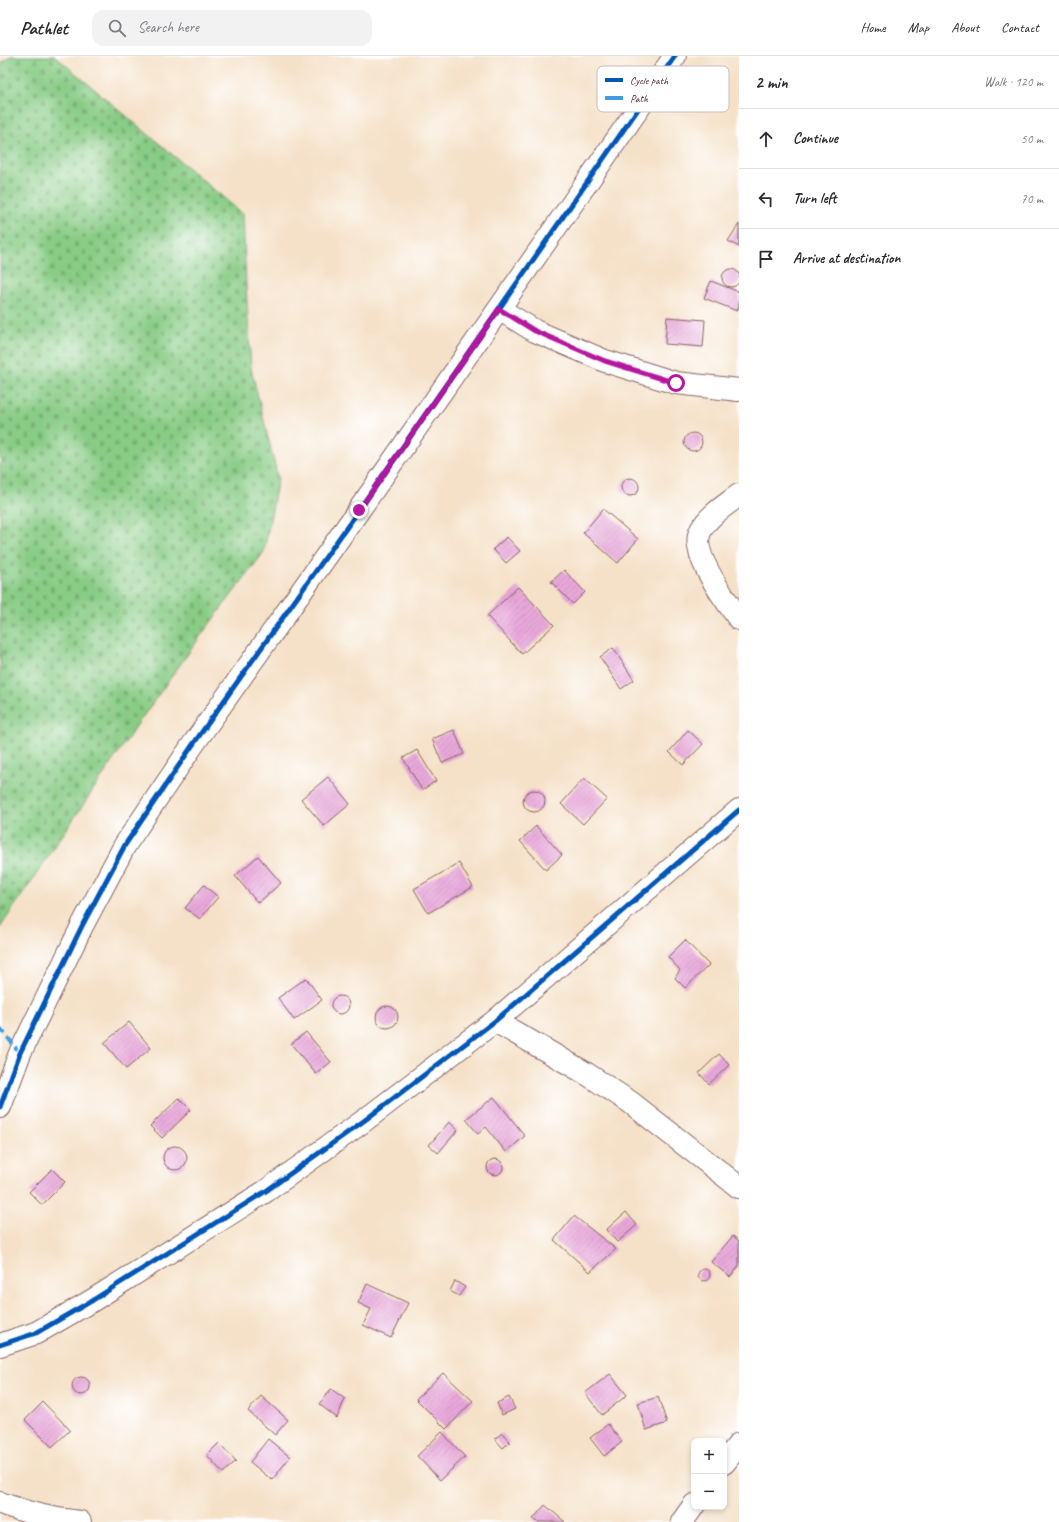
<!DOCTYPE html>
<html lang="en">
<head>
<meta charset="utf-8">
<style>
  body { margin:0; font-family:Caveat,sans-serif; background:#f2f2f3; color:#2b2b33 }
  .controls { position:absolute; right:12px; bottom:12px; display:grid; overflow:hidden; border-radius:8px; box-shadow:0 2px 6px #0003 }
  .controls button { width:36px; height:36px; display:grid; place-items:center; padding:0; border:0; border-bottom:1px solid #e1e1e2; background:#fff; color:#2b2b33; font:20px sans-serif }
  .stop { position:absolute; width:12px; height:12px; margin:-9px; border:3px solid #b5179e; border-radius:50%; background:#fff }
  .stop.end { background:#b5179e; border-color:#fff; box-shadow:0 1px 4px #0008 }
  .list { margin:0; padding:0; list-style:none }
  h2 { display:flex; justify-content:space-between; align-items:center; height:52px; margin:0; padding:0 16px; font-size:17px }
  h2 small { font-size:13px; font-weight:400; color:#7c7c81 }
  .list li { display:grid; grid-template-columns:26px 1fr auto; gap:12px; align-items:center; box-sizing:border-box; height:60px; padding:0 16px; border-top:1px solid #e1e1e2 }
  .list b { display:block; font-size:15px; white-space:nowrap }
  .list em { font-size:13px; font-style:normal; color:#7c7c81 }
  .icon { flex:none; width:22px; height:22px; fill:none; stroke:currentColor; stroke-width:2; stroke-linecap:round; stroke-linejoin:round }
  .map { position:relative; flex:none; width:739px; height:1466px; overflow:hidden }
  header { display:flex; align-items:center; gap:24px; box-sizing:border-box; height:56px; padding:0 20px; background:#fff; border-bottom:1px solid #e1e1e2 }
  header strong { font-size:19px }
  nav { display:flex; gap:22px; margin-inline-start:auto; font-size:14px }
  .search { width:280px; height:36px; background:#f2f2f3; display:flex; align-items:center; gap:10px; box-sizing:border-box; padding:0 14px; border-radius:12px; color:#7c7c81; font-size:15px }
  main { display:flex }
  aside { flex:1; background:#fff }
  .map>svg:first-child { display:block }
  .cemetery { fill:url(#cemetery-stones); stroke:#697658 }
  .building { fill:url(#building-hatch) }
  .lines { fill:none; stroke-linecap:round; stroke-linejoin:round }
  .minor-casing { stroke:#866362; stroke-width:24 }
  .minor { stroke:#fff; stroke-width:22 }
  .quiet { stroke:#409be1; stroke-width:4; stroke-dasharray:8 4; stroke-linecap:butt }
  .cycleway-casing { stroke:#fff; stroke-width:8 }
  .cycleway { stroke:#0057b8; stroke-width:5 }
  .route { stroke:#b5179e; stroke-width:5 }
  .key { fill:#fff; stroke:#c9bcbf; stroke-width:1 }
  .key-label { font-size:11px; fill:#4a1f2b }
</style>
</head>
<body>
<header>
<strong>Pathlet</strong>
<div class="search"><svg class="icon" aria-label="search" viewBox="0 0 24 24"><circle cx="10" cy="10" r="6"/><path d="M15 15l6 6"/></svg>Search here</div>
<nav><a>Home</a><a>Map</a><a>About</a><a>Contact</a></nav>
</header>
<main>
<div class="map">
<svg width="739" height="1466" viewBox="0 0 739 1466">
  <defs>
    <pattern id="cemetery-stones" width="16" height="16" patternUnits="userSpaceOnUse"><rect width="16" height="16" fill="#88cc85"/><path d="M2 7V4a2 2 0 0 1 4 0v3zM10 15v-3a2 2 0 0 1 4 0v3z" fill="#77af73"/></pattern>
    <pattern id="building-hatch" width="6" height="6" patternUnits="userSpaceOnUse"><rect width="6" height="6" fill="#e8a7da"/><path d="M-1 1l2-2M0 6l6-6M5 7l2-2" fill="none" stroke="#c88fbb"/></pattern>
  </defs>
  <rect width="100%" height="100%" fill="#fff"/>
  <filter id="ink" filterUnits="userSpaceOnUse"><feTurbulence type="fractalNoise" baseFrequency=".025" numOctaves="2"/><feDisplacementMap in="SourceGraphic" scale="8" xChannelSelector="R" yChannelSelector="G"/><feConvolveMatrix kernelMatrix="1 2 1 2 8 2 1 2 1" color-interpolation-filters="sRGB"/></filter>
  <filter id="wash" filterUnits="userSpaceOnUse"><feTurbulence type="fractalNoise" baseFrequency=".012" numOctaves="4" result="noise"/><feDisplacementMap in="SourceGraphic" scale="16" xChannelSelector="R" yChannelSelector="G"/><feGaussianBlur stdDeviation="0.9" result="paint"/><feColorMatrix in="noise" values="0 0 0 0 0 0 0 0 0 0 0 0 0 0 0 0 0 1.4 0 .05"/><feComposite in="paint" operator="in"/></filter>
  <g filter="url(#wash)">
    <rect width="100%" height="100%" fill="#f5e1c8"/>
    <!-- cemetery -->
    <path class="cemetery" d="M10 0H55L243 158 246 228 251 312 278 422 264 496 205 574 139 666 0 872V9Z"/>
    <g id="blocks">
      <!-- building -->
      <path class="building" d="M739 168V191L728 185Z
        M722 222a9 9 0 1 1 18 0a9 9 0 1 1-18 0Z
        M711 225 739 236V250L737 255 704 242Z
        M667 261 705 264 703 291 665 288Z
        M684 386a9 9 0 1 1 18 0a9 9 0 1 1-18 0Z
        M621 431a9 9 0 1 1 18 0a9 9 0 1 1-18 0Z
        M603 453 638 483 618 507 583 477Z
        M507 481 520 495 506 507 493 493Z
        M564 514 585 536 573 548 551 526Z
        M518 531 554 569 522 598 487 560Z
        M613 592 634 624 621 633 600 601Z
        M454 674 464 698 442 707 432 683Z
        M688 674 703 688 683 709 669 696Z
        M417 694 436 725 422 734 403 702Z
        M328 721 350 748 324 770 301 743Z
        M584 722 607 743 583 768 561 748Z
        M523 745a11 11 0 1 1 22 0a11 11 0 1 1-22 0Z
        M536 770 562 799 546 814 520 785Z
        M258 800 281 827 258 847 235 820Z
        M459 807 473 831 428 857 414 833Z
        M204 829 218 841 200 863 185 852Z
        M685 884 709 909 685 932 675 922 680 914 668 901Z
        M306 922 322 944 294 964 278 942Z
        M331 949a9 9 0 1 1 18 0a9 9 0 1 1-18 0Z
        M376 961a11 11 0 1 1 22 0a11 11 0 1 1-22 0Z
        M129 966 151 992 126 1013 104 987Z
        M306 976 331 1006 316 1018 291 988Z
        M719 998 729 1009 709 1028 699 1017Z
        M494 1041 525 1080 506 1096 486 1071 478 1078 466 1063Z
        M179 1042 191 1054 162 1082 150 1070Z
        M449 1066 458 1074 438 1097 429 1089Z
        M163 1102a12 12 0 1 1 24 0a12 12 0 1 1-24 0Z
        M487 1111a8 8 0 1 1 16 0a8 8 0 1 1-16 0Z
        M52 1113 65 1126 42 1149 29 1136Z
        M626 1156 637 1169 617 1186 606 1174Z
        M574 1160 616 1193 590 1216 554 1184Z
        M733 1180 739 1185V1210L730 1221 711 1206Z
        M698 1219a6 6 0 1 1 12 0a6 6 0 1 1-12 0Z
        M455 1225 465 1231 459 1240 450 1235Z
        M367 1228 408 1247 391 1282 363 1269 371 1253 358 1247Z
        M443 1317 473 1345 446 1373 416 1343Z
        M610 1318 627 1339 602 1359 585 1337Z
        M72 1330a9 9 0 1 1 18 0a9 9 0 1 1-18 0Z
        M331 1333 345 1343 337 1362 319 1348Z
        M261 1340 288 1364 275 1379 248 1355Z
        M509 1341 515 1353 502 1359 497 1347Z
        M658 1341 667 1367 646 1374 638 1347Z
        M43 1346 70 1374 52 1391 25 1364Z
        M608 1368 622 1386 604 1400 590 1382Z
        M442 1376 465 1401 440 1424 417 1400Z
        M502 1377 510 1386 503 1392 495 1383Z
        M268 1383 290 1401 272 1424 250 1406Z
        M219 1387 236 1405 223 1417 207 1399Z
        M545 1449 565 1466H537L533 1463Z"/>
    </g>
  </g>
  <g filter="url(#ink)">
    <use href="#blocks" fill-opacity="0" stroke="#866362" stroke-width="1"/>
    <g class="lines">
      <defs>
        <path id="minor" d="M499 253 535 275 605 305 676 327 739 334
          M739 439C726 449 709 459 701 474 688 496 726 544 739 563
          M495 965 587 1018 630 1046 739 1131
          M0 1051 20 997 83 868 125 789 192 690 359 454 675 0
          M0 1289 36 1277 93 1244 266 1135 365 1064 495 965 739 754
          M724 1407 739 1388
          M0 1447C28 1457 50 1463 80 1466
          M682 1466 694 1449"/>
      </defs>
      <!-- minor casing -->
      <use href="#minor" class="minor-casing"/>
      <!-- minor -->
      <use href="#minor" class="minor"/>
      <!-- quiet -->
      <path class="quiet" d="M0 974 1 973 20 997"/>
      <defs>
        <path id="cycleway" d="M0 1051 20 997 83 868 125 789 192 690 359 454 675 0
          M0 1289 36 1277 93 1244 266 1135 365 1064 495 965 739 754"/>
      </defs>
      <!-- cycleway casing -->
      <use href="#cycleway" class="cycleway-casing"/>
      <!-- cycleway -->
      <use href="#cycleway" class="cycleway"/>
    </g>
  </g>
  <g class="lines" filter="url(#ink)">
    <!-- route -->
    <path class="route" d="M359 454 499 253 535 275 605 305 676 327"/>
  </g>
  <!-- legend -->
  <rect x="597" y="10" width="132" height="46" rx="6" class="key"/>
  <rect x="605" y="22" width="18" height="4" fill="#0057b8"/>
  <rect x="605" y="40" width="18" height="4" fill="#409be1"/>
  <g class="key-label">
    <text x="630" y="28">Cycle path</text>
    <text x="630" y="46">Path</text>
  </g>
</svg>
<div class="controls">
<button>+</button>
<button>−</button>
</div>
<div class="stop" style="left:676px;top:327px"></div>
<div class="stop end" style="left:359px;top:454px"></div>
</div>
<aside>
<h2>2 min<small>Walk · 120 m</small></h2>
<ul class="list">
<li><svg class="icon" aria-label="ahead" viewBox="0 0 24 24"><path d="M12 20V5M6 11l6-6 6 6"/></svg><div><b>Continue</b></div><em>50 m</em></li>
<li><svg class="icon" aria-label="left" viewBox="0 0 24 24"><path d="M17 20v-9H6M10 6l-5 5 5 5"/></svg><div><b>Turn left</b></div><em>70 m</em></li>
<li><svg class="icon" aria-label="arrive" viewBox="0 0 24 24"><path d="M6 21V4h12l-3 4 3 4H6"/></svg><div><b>Arrive at destination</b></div></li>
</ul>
</aside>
</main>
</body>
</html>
